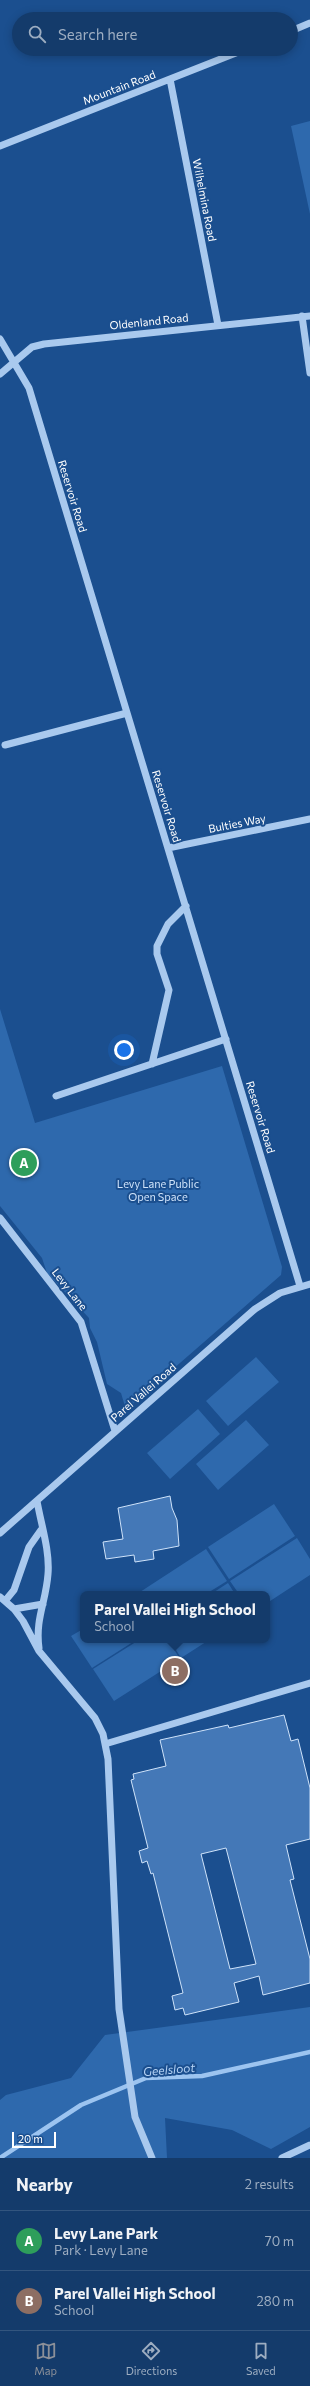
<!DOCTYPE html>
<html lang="en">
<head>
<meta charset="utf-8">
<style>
  body { margin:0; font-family:Commissioner,sans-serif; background:#1d4271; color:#f1f3f6 }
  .scale { position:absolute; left:12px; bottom:10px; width:44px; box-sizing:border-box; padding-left:4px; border:2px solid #fff; border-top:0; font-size:11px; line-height:14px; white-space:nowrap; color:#fff; -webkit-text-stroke:3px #1b4f8f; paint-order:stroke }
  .you { position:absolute; left:124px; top:1050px; width:14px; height:14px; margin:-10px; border:3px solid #fff; border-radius:50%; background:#1a73e8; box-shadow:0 0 0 6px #1a73e833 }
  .badge { display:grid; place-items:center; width:26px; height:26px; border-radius:50%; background:#8c9099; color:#fff; font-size:13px; font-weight:700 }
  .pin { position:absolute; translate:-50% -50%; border:2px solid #fff; box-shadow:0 1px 4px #0006 }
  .popup { position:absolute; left:80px; top:1591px; width:190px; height:52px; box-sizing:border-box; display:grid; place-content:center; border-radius:8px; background:#143b6b; filter:drop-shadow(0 1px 3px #0005); font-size:13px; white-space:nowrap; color:#9dadc1 }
  .popup b { font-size:15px; color:#f1f3f6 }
  .popup::after { content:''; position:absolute; left:50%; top:100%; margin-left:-8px; border:8px solid transparent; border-top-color:#143b6b }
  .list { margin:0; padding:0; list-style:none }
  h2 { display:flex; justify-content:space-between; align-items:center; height:52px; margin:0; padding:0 16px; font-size:17px }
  h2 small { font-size:13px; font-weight:400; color:#9dadc1 }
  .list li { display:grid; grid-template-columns:26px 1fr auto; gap:12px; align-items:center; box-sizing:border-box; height:60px; padding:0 16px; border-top:1px solid #33557e }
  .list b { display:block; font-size:15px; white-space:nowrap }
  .list p { margin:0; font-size:13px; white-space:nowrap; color:#9dadc1 }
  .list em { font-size:13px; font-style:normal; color:#9dadc1 }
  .icon { flex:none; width:22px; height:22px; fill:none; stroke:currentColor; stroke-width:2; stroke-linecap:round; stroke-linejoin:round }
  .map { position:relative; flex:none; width:310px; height:2158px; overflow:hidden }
  .search { position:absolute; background:#143b6b; box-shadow:0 2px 10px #0003; left:12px; right:12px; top:12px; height:44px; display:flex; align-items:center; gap:10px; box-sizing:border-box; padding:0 14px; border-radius:22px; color:#9dadc1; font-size:15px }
  .sheet { height:172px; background:#143b6b }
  nav { display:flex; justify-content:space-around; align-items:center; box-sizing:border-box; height:56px; border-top:1px solid #33557e; background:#143b6b; font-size:11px; color:#9dadc1 }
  nav a { display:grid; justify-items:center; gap:2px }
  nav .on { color:#8c9099 }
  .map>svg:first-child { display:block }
  .green { fill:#2e69ad }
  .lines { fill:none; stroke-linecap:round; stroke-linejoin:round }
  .stream { stroke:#9cc4f0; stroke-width:4.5 }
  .building { fill:#4478b7; stroke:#cfe3fa; fill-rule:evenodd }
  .minor { stroke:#a9c9ee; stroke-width:7 }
  .labels { text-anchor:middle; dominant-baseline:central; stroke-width:4; stroke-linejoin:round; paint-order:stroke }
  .street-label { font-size:11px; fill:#fff; stroke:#1b4f8f }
  .park-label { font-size:11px; fill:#cfe3fa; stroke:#1b4f8f }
  .water-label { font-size:12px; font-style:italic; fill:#b5d3f5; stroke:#1b4f8f }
</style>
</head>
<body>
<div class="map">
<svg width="310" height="2158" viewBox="0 0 310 2158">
  <rect width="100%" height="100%" fill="#1b4f8f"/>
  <!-- green -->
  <path class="green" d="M310 121V214L291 126Z
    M0 1009 35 1123 222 1066 282 1267 281 1275 126 1410 121 1393 107 1384 97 1342 90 1328 89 1318 47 1273 42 1258 0 1206Z
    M256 1357 279 1382 228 1426 206 1401Z
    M198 1409 220 1434 170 1479 147 1453Z
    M246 1420 269 1445 218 1490 196 1464Z
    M274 1504 295 1536 229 1579 208 1547Z
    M297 1538 310 1559V1575L267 1603V1594H239L230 1581Z
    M206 1549 227 1581 206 1594H141L140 1592Z
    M228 1583 235 1594H211Z
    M83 1629V1640H136L92 1668 71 1636Z
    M139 1640H168L180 1659 114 1701 93 1669Z
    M170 1640H209L181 1658Z
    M310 2007V2127L271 2149 232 2130 165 2118 167 2158H0V2100L6 2095 71 2078 105 2035Z"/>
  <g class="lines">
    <!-- stream -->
    <path class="stream" d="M0 2158 81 2105 146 2078 202 2076 310 2052"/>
  </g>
  <!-- building -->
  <path class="building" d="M170 1496 172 1508 177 1520 179 1546 153 1551 154 1559 135 1562 134 1555 106 1559 103 1542 123 1539 118 1508Z
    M284 1715 291 1741 298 1739 310 1788V1839L286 1845 294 1879 290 1880 310 1959V1983L263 1995 259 1976 234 1983 239 2002 185 2015 183 2008 175 2010 172 1996 183 1993 153 1873 151 1874 147 1861 142 1863 139 1851 148 1848 131 1780 134 1779 133 1774 166 1766 160 1740 228 1725 229 1728ZM226 1848 256 1964 230 1969 201 1854Z"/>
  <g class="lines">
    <!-- minor -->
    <path class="minor" d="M291 31 310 23
      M170 79 218 325
      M0 146 246 49
      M302 316 310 373
      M0 339 29 388 300 1286
      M0 374 32 347 44 344 310 316
      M5 745 127 713
      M168 848 310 819
      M152 1064 169 990 157 954V946L168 924 186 906
      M56 1096 226 1039
      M0 1218 81 1322 115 1431
      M37 1501C41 1524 50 1551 48 1574 46 1602 35 1619 39 1648
      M0 1533 255 1309 280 1293 310 1284
      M0 1597 14 1609 43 1604
      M5 1601 14 1590 29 1547 41 1530
      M14 1609 23 1621 39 1651 95 1718 103 1734 108 1759 119 2009 135 2117 152 2158
      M105 1744 310 1683
      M282 2158 310 2145"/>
  </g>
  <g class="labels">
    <!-- street labels -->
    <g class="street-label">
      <text transform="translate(119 87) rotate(-21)">Mountain Road</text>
      <text transform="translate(205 200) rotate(79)">Wilhelmina Road</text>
      <text transform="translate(149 321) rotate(-6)">Oldenland Road</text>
      <text transform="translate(73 496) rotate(73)">Reservoir Road</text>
      <text transform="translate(167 806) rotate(73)">Reservoir Road</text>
      <text transform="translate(237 823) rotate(-11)">Bulties Way</text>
      <text transform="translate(261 1117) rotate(73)">Reservoir Road</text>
      <text transform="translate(70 1289) rotate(52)">Levy Lane</text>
      <text transform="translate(143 1392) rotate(-41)">Parel Vallei Road</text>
    </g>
    <!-- park labels -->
    <g class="park-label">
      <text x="158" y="1183">Levy Lane Public<tspan x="158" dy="13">Open Space</tspan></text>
    </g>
    <!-- water labels -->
    <g class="water-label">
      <text transform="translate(169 2069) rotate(-5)">Geelsloot</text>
    </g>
  </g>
</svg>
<div class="scale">20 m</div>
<div class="you"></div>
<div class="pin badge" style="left:24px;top:1163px;background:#2e9e5b">A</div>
<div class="pin badge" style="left:175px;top:1671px;background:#8d6e63">B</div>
<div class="popup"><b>Parel Vallei High School</b>School</div>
<div class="search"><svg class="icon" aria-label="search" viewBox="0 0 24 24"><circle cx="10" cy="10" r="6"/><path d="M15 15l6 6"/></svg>Search here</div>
</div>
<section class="sheet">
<h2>Nearby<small>2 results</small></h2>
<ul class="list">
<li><span class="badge" style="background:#2e9e5b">A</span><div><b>Levy Lane Park</b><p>Park · Levy Lane</p></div><em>70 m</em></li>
<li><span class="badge" style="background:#8d6e63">B</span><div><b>Parel Vallei High School</b><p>School</p></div><em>280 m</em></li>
</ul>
</section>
<nav>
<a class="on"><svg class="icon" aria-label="map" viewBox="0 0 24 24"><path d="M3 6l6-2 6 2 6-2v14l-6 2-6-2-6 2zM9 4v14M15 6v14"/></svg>Map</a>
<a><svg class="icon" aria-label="directions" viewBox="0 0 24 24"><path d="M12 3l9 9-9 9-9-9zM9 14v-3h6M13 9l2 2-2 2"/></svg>Directions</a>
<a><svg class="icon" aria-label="saved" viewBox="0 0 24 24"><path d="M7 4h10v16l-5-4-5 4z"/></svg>Saved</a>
</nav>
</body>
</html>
